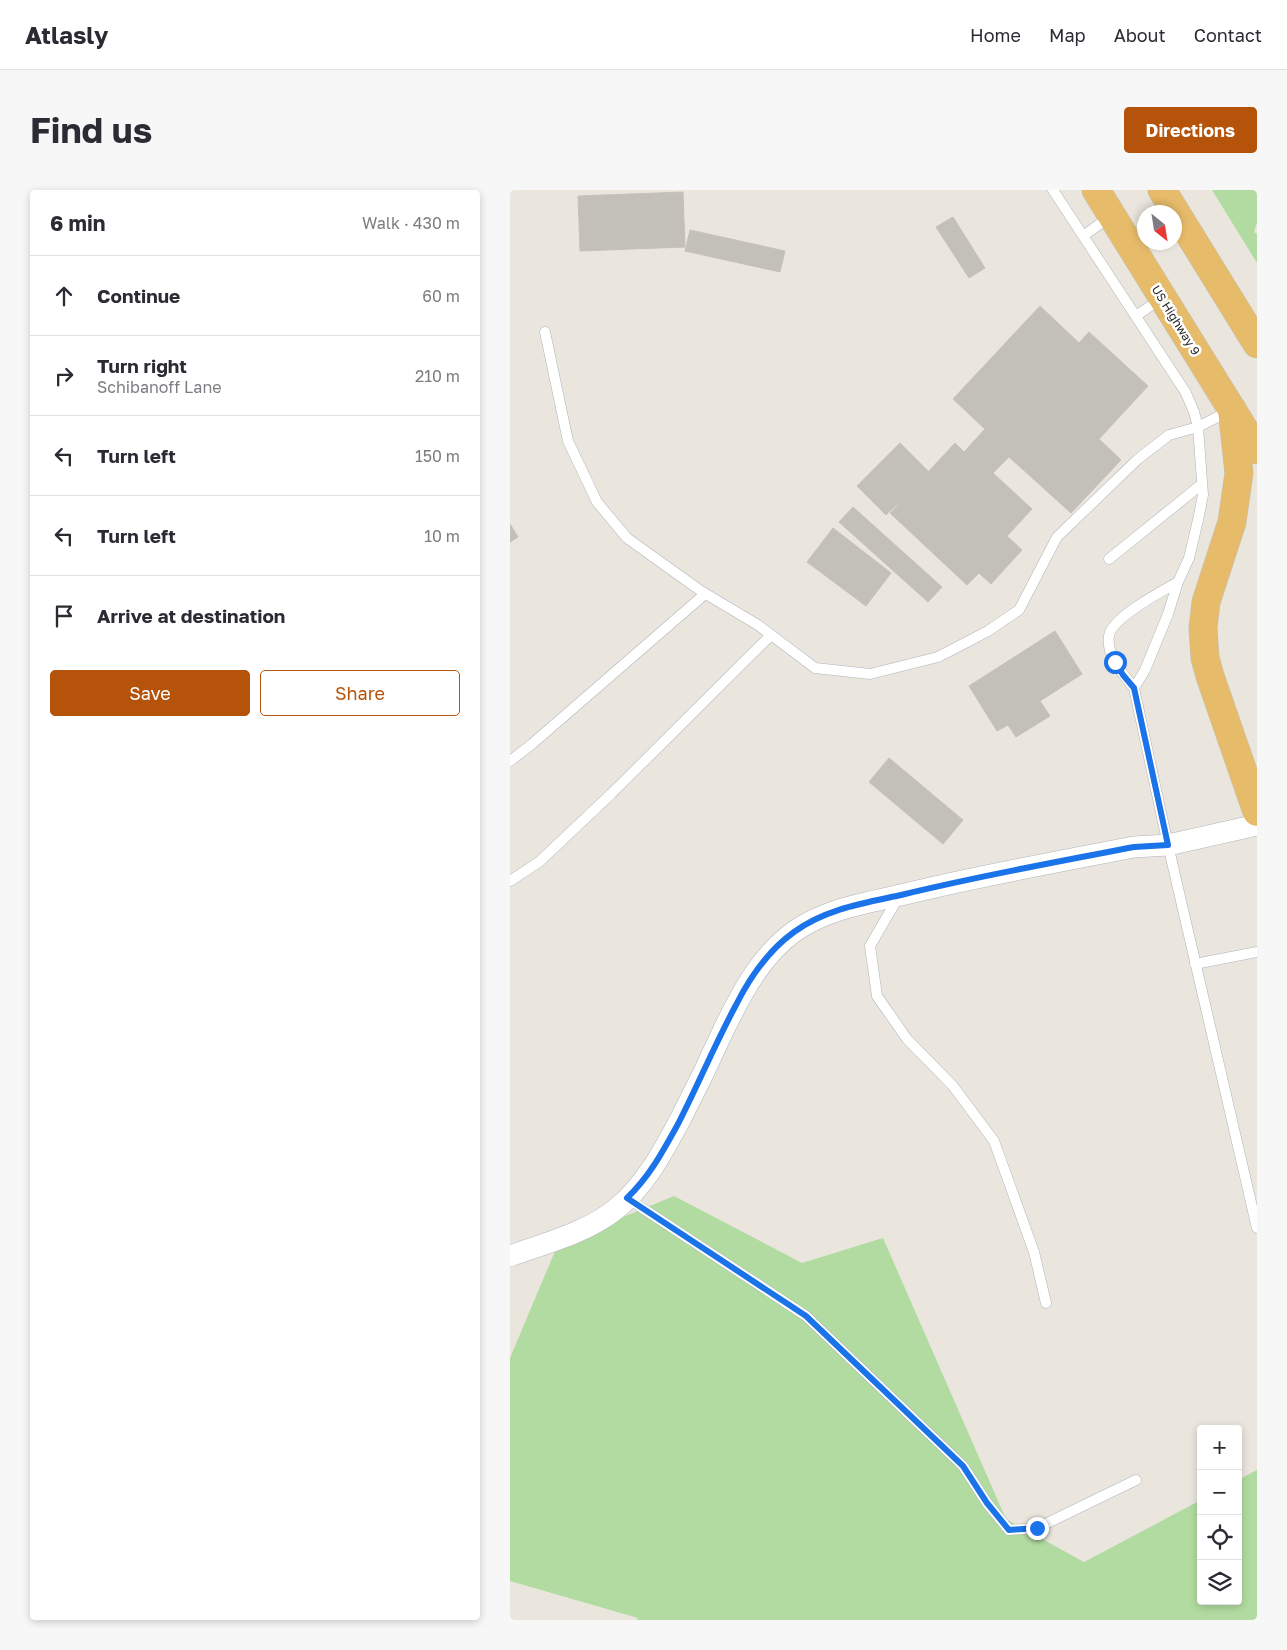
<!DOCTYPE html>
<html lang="en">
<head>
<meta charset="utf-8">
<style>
  body { margin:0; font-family:"Golos Text",sans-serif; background:#f7f7f7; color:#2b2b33 }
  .controls { position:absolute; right:15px; bottom:15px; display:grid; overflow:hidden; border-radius:5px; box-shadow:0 2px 8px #0003 }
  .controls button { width:45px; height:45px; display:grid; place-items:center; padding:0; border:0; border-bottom:1px solid #e1e1e2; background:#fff; color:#2b2b33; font:25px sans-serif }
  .compass { position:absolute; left:627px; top:15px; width:45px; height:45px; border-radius:50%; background:#fff; box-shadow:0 2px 8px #0003; rotate:150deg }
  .stop { position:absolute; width:15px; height:15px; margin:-11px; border:4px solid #1a73e8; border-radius:50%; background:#fff }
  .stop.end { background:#1a73e8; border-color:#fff; box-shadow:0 1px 5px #0008 }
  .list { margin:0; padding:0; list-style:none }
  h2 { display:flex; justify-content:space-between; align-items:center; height:65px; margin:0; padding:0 20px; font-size:21px }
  h2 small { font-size:16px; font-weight:400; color:#7c7c81 }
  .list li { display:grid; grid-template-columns:32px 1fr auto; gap:15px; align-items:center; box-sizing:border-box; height:80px; padding:0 20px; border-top:1px solid #e1e1e2 }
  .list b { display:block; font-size:19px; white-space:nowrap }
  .list p { margin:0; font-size:16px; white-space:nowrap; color:#7c7c81 }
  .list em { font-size:16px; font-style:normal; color:#7c7c81 }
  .actions { display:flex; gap:10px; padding:15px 20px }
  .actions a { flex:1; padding:11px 0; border:1px solid #b45309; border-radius:5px; text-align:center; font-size:18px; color:#b45309 }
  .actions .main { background:#b45309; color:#fff }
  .icon { flex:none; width:28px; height:28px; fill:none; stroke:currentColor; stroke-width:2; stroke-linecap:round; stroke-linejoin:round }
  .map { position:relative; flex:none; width:747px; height:1430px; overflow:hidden; border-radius:5px }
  header { display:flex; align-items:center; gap:30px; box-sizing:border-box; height:70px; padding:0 25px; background:#fff; border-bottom:1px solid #e1e1e2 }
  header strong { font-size:24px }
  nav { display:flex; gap:28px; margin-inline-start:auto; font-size:18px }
  .intro { display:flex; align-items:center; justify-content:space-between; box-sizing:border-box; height:120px; padding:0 30px }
  h1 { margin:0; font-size:35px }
  .button { padding:12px 22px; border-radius:5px; background:#b45309; color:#fff; font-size:18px; font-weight:700 }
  main { display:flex; gap:30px; padding:0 30px }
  aside { flex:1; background:#fff; border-radius:5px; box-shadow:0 2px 8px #0003 }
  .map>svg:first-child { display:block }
  .green { fill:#b1dba0 }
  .building { fill:#c3c0b9; stroke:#c6c1b8 }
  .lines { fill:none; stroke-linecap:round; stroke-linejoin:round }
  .service-casing { stroke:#b1b3bc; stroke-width:11 }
  .minor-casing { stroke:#b1b3bc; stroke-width:22 }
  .trunk-casing { stroke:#c3c3c3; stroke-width:29 }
  .service { stroke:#fff; stroke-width:10 }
  .minor { stroke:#fff; stroke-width:21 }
  .trunk { stroke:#e6bb6a; stroke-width:28 }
  .route { stroke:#1a73e8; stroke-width:6 }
  .labels { text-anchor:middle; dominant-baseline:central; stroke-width:5; stroke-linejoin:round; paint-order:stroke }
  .street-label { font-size:12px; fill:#2a2a2a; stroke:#fff }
</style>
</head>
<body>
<header>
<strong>Atlasly</strong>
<nav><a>Home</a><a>Map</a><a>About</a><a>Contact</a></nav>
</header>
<div class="intro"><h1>Find us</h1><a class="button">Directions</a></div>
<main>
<aside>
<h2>6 min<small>Walk · 430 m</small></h2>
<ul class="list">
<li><svg class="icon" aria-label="ahead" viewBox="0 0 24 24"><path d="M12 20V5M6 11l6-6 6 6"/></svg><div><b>Continue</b></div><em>60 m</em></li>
<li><svg class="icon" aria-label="right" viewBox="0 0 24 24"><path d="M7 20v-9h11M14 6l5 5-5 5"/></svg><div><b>Turn right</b><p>Schibanoff Lane</p></div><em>210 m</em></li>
<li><svg class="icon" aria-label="left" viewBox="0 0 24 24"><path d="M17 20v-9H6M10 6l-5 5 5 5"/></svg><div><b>Turn left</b></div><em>150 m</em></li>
<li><svg class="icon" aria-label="left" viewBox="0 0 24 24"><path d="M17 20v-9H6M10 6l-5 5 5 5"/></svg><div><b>Turn left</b></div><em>10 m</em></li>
<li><svg class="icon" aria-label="arrive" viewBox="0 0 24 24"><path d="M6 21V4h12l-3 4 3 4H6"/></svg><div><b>Arrive at destination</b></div></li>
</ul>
<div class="actions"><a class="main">Save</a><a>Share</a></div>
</aside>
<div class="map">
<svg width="747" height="1430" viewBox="0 0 747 1430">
  <rect width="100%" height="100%" fill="#eae6de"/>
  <!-- green -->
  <path class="green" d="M702 0H747V33L744 42 747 44V73Z
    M164 1006 292 1073 373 1048 496 1329 574 1372 691 1310V1411H728V1290L747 1280V1430H127L128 1428 0 1391V1168L48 1054Z"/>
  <!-- building -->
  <path class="building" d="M173 2 175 57 70 61 68 6Z
    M443 27 475 78 459 88 426 37Z
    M180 40 275 61 270 82 175 61Z
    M530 116 569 153 579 142 638 196 589 249 611 270 561 323 499 267 483 283 522 319 497 346 512 360 481 394 469 383 457 395 380 323 445 253 454 262 475 239 443 209Z
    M390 253 419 282 376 325 347 296Z
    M343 317 432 397 418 412 329 332Z
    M0 334 8 347 0 352Z
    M323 338 381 383 356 416 297 372Z
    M545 441 572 484 530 511 540 526 506 547 498 535 487 541 459 496Z
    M379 568 453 630 433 654 359 592Z"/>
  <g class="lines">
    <defs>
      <path id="service" d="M543 0 676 203 684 222 688 237 693 305 688 330 679 368 668 392 658 424 635 480 624 498
        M573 46 601 26
        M626 126 652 108
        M35 142 58 251 87 312 117 348 191 401 248 435 305 478 360 484 428 467 478 441 509 420 547 347 628 269 659 245 688 237 721 220
        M599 369 692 294
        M668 392C652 401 601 428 599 446 596 466 613 484 624 498L658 655 747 1038
        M0 571 22 554 195 404
        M0 691 29 672 101 604 261 445
        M389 706 360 756 367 806 397 849 443 896 484 951 524 1062 536 1113
        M685 774 747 762
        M117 1008 296 1126 453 1276 477 1313 499 1340 527 1338 626 1290"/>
      <path id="minor" d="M0 1066C36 1053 76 1043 106 1019 136 995 153 961 171 928 186 899 200 870 213 841 231 804 251 765 285 741 317 719 355 713 391 705 468 686 546 672 624 657L658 655 747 635"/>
      <path id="trunk" d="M586 0 747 260
        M652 0 747 154
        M722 219 729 283 722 332 696 412 693 438 695 468 700 486 747 622"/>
    </defs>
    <!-- service casing -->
    <use href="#service" class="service-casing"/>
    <!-- minor casing -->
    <use href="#minor" class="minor-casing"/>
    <!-- trunk casing -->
    <use href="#trunk" class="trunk-casing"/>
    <!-- service -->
    <use href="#service" class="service"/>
    <!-- minor -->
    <use href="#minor" class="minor"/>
    <!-- trunk -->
    <use href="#trunk" class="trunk"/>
  </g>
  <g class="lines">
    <!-- route -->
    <path class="route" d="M527 1338 499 1340 477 1313 453 1276 296 1126 117 1008C140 986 153 961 168 934 188 895 205 854 226 815 240 787 259 760 284 742 315 719 354 713 391 705 468 686 546 672 624 657L658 655 624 498 613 485 605 472"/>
  </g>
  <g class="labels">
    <!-- street labels -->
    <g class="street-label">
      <text transform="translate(666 130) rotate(58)">US Highway 9</text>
    </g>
  </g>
</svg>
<div class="controls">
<button>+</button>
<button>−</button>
<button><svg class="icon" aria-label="locate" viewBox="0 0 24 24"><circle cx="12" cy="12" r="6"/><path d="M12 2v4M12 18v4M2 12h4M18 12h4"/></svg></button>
<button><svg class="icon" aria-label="layers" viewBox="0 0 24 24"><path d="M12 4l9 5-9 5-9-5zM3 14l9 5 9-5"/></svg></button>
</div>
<svg class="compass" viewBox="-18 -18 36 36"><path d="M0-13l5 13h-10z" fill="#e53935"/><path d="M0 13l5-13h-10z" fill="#7c7c81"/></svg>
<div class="stop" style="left:605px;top:472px"></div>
<div class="stop end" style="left:527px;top:1338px"></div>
</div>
</main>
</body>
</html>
